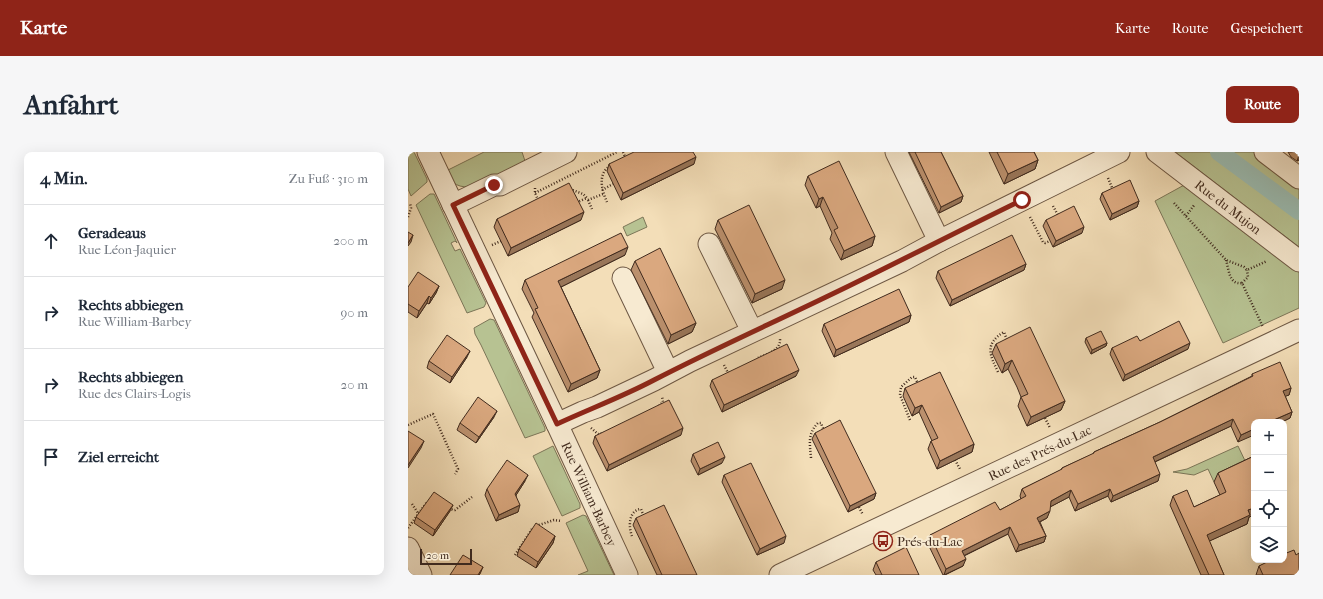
<!DOCTYPE html>
<html lang="de">
<head>
<meta charset="utf-8">
<style>
  body { margin:0; font-family:"IM FELL French Canon",serif; background:#f6f6f7; color:#1f2937 }
  .controls { position:absolute; right:12px; bottom:12px; display:grid; overflow:hidden; border-radius:8px; box-shadow:0 4px 16px #0002 }
  .controls button { width:36px; height:36px; display:grid; place-items:center; padding:0; border:0; border-bottom:1px solid #e0e1e3; background:#fff; color:#1f2937; font:20px sans-serif }
  .scale { position:absolute; left:12px; bottom:10px; width:52px; box-sizing:border-box; padding-left:4px; border:2px solid #412b1e; border-top:0; font-size:11px; line-height:14px; white-space:nowrap; color:#412b1e; -webkit-text-stroke:3px #f7ead1; paint-order:stroke }
  .stop { position:absolute; width:12px; height:12px; margin:-9px; border:3px solid #8f2418; border-radius:50%; background:#fff }
  .stop.end { background:#8f2418; border-color:#fff; box-shadow:0 1px 4px #0008 }
  .list { margin:0; padding:0; list-style:none }
  h2 { display:flex; justify-content:space-between; align-items:center; height:52px; margin:0; padding:0 16px; font-size:17px }
  h2 small { font-size:13px; font-weight:400; color:#747a83 }
  .list li { display:grid; grid-template-columns:26px 1fr auto; gap:12px; align-items:center; box-sizing:border-box; height:72px; padding:0 16px; border-top:1px solid #e0e1e3 }
  .list b { display:block; font-size:15px; white-space:nowrap }
  .list p { margin:0; font-size:13px; white-space:nowrap; color:#747a83 }
  .list em { font-size:13px; font-style:normal; color:#747a83 }
  .icon { flex:none; width:22px; height:22px; fill:none; stroke:currentColor; stroke-width:2; stroke-linecap:round; stroke-linejoin:round }
  .map { position:relative; flex:none; width:891px; height:423px; overflow:hidden; border-radius:8px }
  header { display:flex; align-items:center; gap:24px; box-sizing:border-box; height:56px; padding:0 20px; background:#8f2418; color:#fff }
  header strong { font-size:19px }
  nav { display:flex; gap:22px; margin-inline-start:auto; font-size:14px }
  .intro { display:flex; align-items:center; justify-content:space-between; box-sizing:border-box; height:96px; padding:0 24px }
  h1 { margin:0; font-size:28px }
  .button { padding:10px 18px; border-radius:8px; background:#8f2418; color:#fff; font-size:14px; font-weight:700 }
  main { display:flex; gap:24px; padding:0 24px }
  aside { flex:1; background:#fff; border-radius:8px; box-shadow:0 4px 16px #0002 }
  .map>svg:first-child { display:block }
  .green { fill:#b7c292; stroke:#7c7658 }
  .lines { fill:none; stroke-linecap:round; stroke-linejoin:round }
  .canal { stroke:#9bbcb2; stroke-width:18 }
  .minor-casing { stroke:#6e5844; stroke-width:23 }
  .path { stroke:#412b1e; stroke-width:2.5; stroke-dasharray:1 2; stroke-linecap:butt }
  .minor { stroke:#f7ead1; stroke-width:21 }
  .wall { fill:#bb906d; stroke:#412b1e }
  .shaded-wall { fill:#997659; stroke:#412b1e }
  .building { fill:#daa87f; stroke:#412b1e }
  .route { stroke:#8f2418; stroke-width:5 }
  .labels { text-anchor:middle; dominant-baseline:central; stroke-width:4; stroke-linejoin:round; paint-order:stroke }
  .street-label { font-size:13px; fill:#412b1e; stroke:#f7ead1 }
  .poi-label { font-size:13px; fill:#412b1e; stroke:#f7ead1; text-anchor:start }
</style>
</head>
<body>
<header>
<strong>Karte</strong>
<nav><a>Karte</a><a>Route</a><a>Gespeichert</a></nav>
</header>
<div class="intro"><h1>Anfahrt</h1><a class="button">Route</a></div>
<main>
<aside>
<h2>4 Min.<small>Zu Fuß · 310 m</small></h2>
<ul class="list">
<li><svg class="icon" aria-label="ahead" viewBox="0 0 24 24"><path d="M12 20V5M6 11l6-6 6 6"/></svg><div><b>Geradeaus</b><p>Rue Léon-Jaquier</p></div><em>200 m</em></li>
<li><svg class="icon" aria-label="right" viewBox="0 0 24 24"><path d="M7 20v-9h11M14 6l5 5-5 5"/></svg><div><b>Rechts abbiegen</b><p>Rue William-Barbey</p></div><em>90 m</em></li>
<li><svg class="icon" aria-label="right" viewBox="0 0 24 24"><path d="M7 20v-9h11M14 6l5 5-5 5"/></svg><div><b>Rechts abbiegen</b><p>Rue des Clairs-Logis</p></div><em>20 m</em></li>
<li><svg class="icon" aria-label="arrive" viewBox="0 0 24 24"><path d="M6 21V4h12l-3 4 3 4H6"/></svg><div><b>Ziel erreicht</b></div></li>
</ul>
</aside>
<div class="map">
<svg width="891" height="423" viewBox="0 0 891 423">
  <rect width="100%" height="100%" fill="#f3deb8"/>
  <filter id="stains"><feTurbulence type="fractalNoise" baseFrequency=".005" numOctaves="4"/><feColorMatrix values="0 0 0 0 .2 0 0 0 0 .09 0 0 0 0 .02 0 0 0 .5 -.17"/></filter>
  <radialGradient id="worn" r=".72"><stop offset=".6" stop-color="#630" stop-opacity="0"/><stop offset="1" stop-color="#630" stop-opacity=".3"/></radialGradient>
  <!-- green -->
  <path class="green" d="M0 0H6L19 27V30L3 44 0 37Z
    M76 0H114L117 9 67 34C50 37 45 32 36 20Z
    M767 0H803L891 65V95Z
    M819 0H846L891 34V53Z
    M778 32 891 119V156L815 191 747 49Z
    M22 42H26L27 44 49 91 47 89 43 91 47 99 52 97 78 151 76 155 59 161 8 53Z
    M235 65 239 75 219 84 215 75Z
    M82 167 86 168 87 170 137 276V279L117 286 73 193 67 182 66 176Z
    M145 294 172 352V356L154 364 125 304Z
    M830 294 840 315 806 330 800 317 786 323 765 320 779 317Z
    M175 363 178 364 206 423H170L180 419 158 371Z"/>
  <g class="lines">
    <!-- canal -->
    <path class="canal" d="M811 0 891 59"/>
    <defs>
      <g id="minor">
        <path id="s1" d="M20 0 149 272 219 423"/>
        <path d="M488 0 531 89"/>
        <path id="s2" d="M749 0 891 109"/>
        <path d="M857 0 891 26"/>
        <path d="M45 53 86 33H92L158 0"/>
        <path d="M301 92 344 179"/>
        <path d="M215 126 260 220"/>
        <path d="M149 272 175 260 189 255 246 228 282 209 494 109 531 89 711 0"/>
        <path d="M0 396 13 423"/>
        <path id="s3" d="M372 423 891 178"/>
      </g>
    </defs>
    <!-- minor casing -->
    <use href="#minor" class="minor-casing"/>
    <!-- path -->
    <path class="path" d="M215 0 218 7
      M700 26 705 38
      M127 36V41L130 48
      M162 37 175 42 179 46 167 51
      M194 38 205 32
      M127 41 209 0
      M180 48 195 42
      M180 48 184 57
      M199 50C194 39 189 22 202 14
      M766 51 818 108 836 115 839 118 859 109
      M645 54 651 65
      M778 64 787 52
      M0 65 3 56 2 51
      M622 65 635 90 637 91 642 89
      M84 93 93 89
      M818 108C821 118 821 133 834 131L855 175
      M834 131 840 125 839 118
      M350 206C359 202 373 198 372 187
      M316 213 320 221 322 220
      M590 220C582 203 576 192 596 180L599 188
      M251 254 255 250 254 244
      M637 266 642 276
      M502 268 492 243 493 235 504 225H507L510 232
      M0 273 25 262 50 317 47 322
      M183 276 190 282 196 281
      M403 306C402 293 399 282 410 271H413L416 279
      M547 308 552 317
      M4 352 10 361
      M451 355 455 363
      M41 356 45 358H47L64 345
      M128 374 146 368 153 369
      M0 376 19 350
      M224 384C220 374 221 358 233 357L236 365
      M107 403 124 377"/>
    <!-- minor -->
    <use href="#minor" class="minor"/>
  </g>
  <!-- wall -->
  <path class="wall" d="M501 0H533L555 44 553 50 531 61Z
    M581 0H626L630 8 627 17 596 32Z
    M880 0H891V8L889 9 883 5Z
    M201 12H286L213 48 199 19Z
    M400 24 467 84 464 94 433 108 422 87 424 81 412 54 408 56 397 33Z
    M694 41 731 49 729 55 702 68 692 47Z
    M89 67 173 68 100 104 86 75Z
    M310 68 374 137 344 151 307 77Z
    M638 68 674 81 645 95 635 74Z
    M217 103 153 135 192 218 189 226 160 240 124 165 126 161 114 137 117 128Z
    M227 109 288 171 284 180 260 192 223 118Z
    M618 112 616 118 542 154 528 126 530 119Z
    M31 134 28 141 21 152 19 151 9 166 0 160V135Z
    M503 163 501 170 426 205 414 179 416 172Z
    M678 186 699 191 698 194 683 202 677 190Z
    M732 189 780 197 715 229 702 202 704 196Z
    M588 192 657 249 653 258 619 274 610 254 613 245 609 235 600 217 594 221 584 201Z
    M59 205 42 231 19 216 21 209Z
    M844 222 883 236 881 243 877 244 884 260 882 266 874 270H846L830 290 823 274 747 310 750 329 703 350 700 344 667 359 661 345 642 355 639 366 632 370 638 384 636 390 608 400 600 382 556 404 555 414 537 423H535L519 390 522 383 592 358 613 347 612 344 614 337 653 318 654 316 685 302 686 300 752 270 844 224Z
    M388 224 314 260 302 234 304 228Z
    M497 236 566 292 564 300 529 317 520 297 523 289H524L511 260 504 264 495 244Z
    M86 265 68 291 49 278 52 271Z
    M407 281 468 341 466 347 440 360 404 287Z
    M273 283 199 319 185 291 187 284Z
    M285 302 314 311 290 323 283 309Z
    M846 304V363L841 365 839 372 801 389 816 423H793L762 353 765 344 786 355 812 343 806 330 810 321Z
    M316 323 376 391 349 403 314 330Z
    M117 329 108 343 110 360 88 369 77 343 79 337Z
    M42 359 25 384 6 371 8 365Z
    M228 366 289 423H249L225 373Z
    M147 384 145 391 128 416 109 404 111 397Z
    M888 403 891 423H848L851 414Z
    M468 410 511 423H468L465 418Z"/>
  <!-- shaded-wall -->
  <path class="shaded-wall" d="M891 3V8L889 9Z
    M288 5 286 12 213 48 215 41Z
    M630 8 627 17 596 32 600 22Z
    M555 44 553 50 531 61 533 55Z
    M415 45 412 54 408 56 411 47Z
    M731 49 729 55 702 68 704 62Z
    M176 60 173 68 100 104 103 96Z
    M676 75 674 81 645 95 648 89Z
    M5 83 3 90 0 94V91Z
    M467 84 464 94 433 108 436 99Z
    M220 95 217 103 147 138 150 129Z
    M618 112 616 118 542 154 544 148Z
    M377 128 374 137 344 151 347 142Z
    M31 134 28 141 21 152 23 146Z
    M21 144 19 151 9 166 11 159Z
    M503 163 501 170 426 205 428 198Z
    M288 171 284 180 260 192 263 183Z
    M699 191 698 194 683 202 684 198Z
    M782 191 780 197 715 229 717 223Z
    M62 199 59 205 42 231 44 225Z
    M604 208 600 217 594 221 597 212Z
    M192 218 189 226 160 240 163 232Z
    M391 218 388 224 314 260 316 253Z
    M883 236 881 243 873 246 875 239Z
    M657 249 653 258 619 274 623 265Z
    M514 253 511 260 504 264 507 256Z
    M89 259 86 265 68 291 71 285Z
    M884 260 882 266 874 270H861Z
    M825 267 823 274 742 312 745 305Z
    M275 276 273 283 199 319 201 313Z
    M846 277V283L830 290 833 283Z
    M16 289 13 296 0 316V313Z
    M566 292 564 300 529 317 532 309Z
    M317 305 314 311 290 323 292 317Z
    M752 322 750 329 703 350 705 344Z
    M120 323 117 329 105 348 107 342Z
    M702 337 700 344 667 359 670 352Z
    M663 338 661 345 640 356 643 349Z
    M468 341 466 347 440 360 442 354Z
    M45 353 42 359 25 384 27 378Z
    M112 353 110 360 88 369 91 363Z
    M846 356V363L841 365 839 372 795 392 799 383 840 358Z
    M642 359 639 366 627 372 629 366Z
    M602 375 600 382 551 406 554 399Z
    M147 384 145 391 128 416 130 410Z
    M378 384 376 391 349 403 352 397Z
    M638 384 636 390 608 400 611 393Z
    M558 407 555 414 536 423 538 417Z
    M75 415 72 422 71 423H70Z"/>
  <!-- building -->
  <path class="building" d="M226 0H285L288 5 215 41 201 12Z
    M507 0H533L555 44 533 55Z
    M589 0H626L630 8 600 22Z
    M886 0H891V3Z
    M431 9 467 84 436 99 426 78 430 76 415 45 411 47 400 24Z
    M722 28 731 49 704 62 694 41Z
    M161 31 176 60 103 96 89 67Z
    M341 53 377 128 347 142 310 68Z
    M666 54 676 75 648 89 638 68Z
    M0 80 5 83 0 91Z
    M213 81 220 95 150 129 192 218 163 232 127 157 130 156 117 128Z
    M604 83 618 112 544 148 530 119Z
    M252 96 288 171 263 183 227 109Z
    M10 120 31 134 23 146 21 144 11 159 0 152V135Z
    M491 137 503 163 428 198 416 172Z
    M771 169 782 191 717 223 704 196 729 184 732 189Z
    M622 175 657 249 623 265 613 245 620 242 604 208 597 212 588 192Z
    M693 179 699 191 684 198 678 186Z
    M39 183 62 199 44 225 21 209Z
    M379 192 391 218 316 253 304 228Z
    M872 210 883 236 875 239 884 260 861 270H846V277L833 283 825 267 745 305 752 322 705 344 702 337 670 352 663 338 643 349 642 359 629 366 638 384 611 393 602 375 554 399 558 407 538 417 522 383 587 350 592 358 618 344 614 337 654 317V316L686 301V300L752 270 845 224 844 222Z
    M532 220 566 292 532 309 523 289 530 286 514 253 507 256 497 236Z
    M70 245 89 259 71 285 52 271Z
    M261 248 275 276 201 313 187 284Z
    M432 268 468 341 442 354 407 281Z
    M0 279 16 289 0 313Z
    M310 290 317 305 292 317 285 302Z
    M846 304V356L840 358 842 363 799 383 816 423H801L765 344 779 338 786 355 818 340 810 321Z
    M99 308 120 323 107 342 112 353 91 363 79 337Z
    M343 311 378 384 352 397 316 323Z
    M26 340 45 353 27 378 8 365Z
    M256 353 289 423H254L228 366Z
    M128 371 147 384 130 410 111 397Z
    M498 395 511 423H474L468 410Z
    M886 398 888 403 891 401V423H855L851 414 863 408H876V402Z
    M55 403 75 415 70 423H42Z"/>
  <g class="lines">
    <!-- route -->
    <path class="route" d="M86 33 45 53 149 272C181 257 214 245 246 228 302 199 360 173 418 145 483 114 548 80 614 48"/>
  </g>
  <!-- icons -->
  <defs>
    <symbol id="bus-ring" viewBox="-11 -11 22 22"><circle r="9.5" fill="#f7ead1" stroke="#8f2418" stroke-width="1.5"/><path d="M-5-6H5V4H4V6H2V4H-2V6H-4V4H-5ZM-3.5-4V0h7V-4ZM-3.5 1.2v1.5H-2V1.2ZM2 1.2v1.5H3.5V1.2Z" fill="#8f2418"/></symbol>
  </defs>
  <g fill-rule="evenodd">
    <use href="#bus-ring" x="464" y="378" width="22" height="22"/>
  </g>
  <g class="labels">
    <!-- street labels -->
    <g class="street-label">
      <text stroke="none"><textPath href="#s2" startOffset="90">Rue du Mujon</textPath></text>
      <text stroke="none"><textPath href="#s3" startOffset="287">Rue des Prés-du-Lac</textPath></text>
      <text stroke="none"><textPath href="#s1" startOffset="378">Rue William-Barbey</textPath></text>
    </g>
    <!-- poi labels -->
    <g class="poi-label">
      <text x="489" y="389">Prés-du-Lac</text>
    </g>
  </g>
  <rect width="100%" height="100%" filter="url(#stains)"/>
  <rect width="100%" height="100%" fill="url(#worn)"/>
</svg>
<div class="controls">
<button>+</button>
<button>−</button>
<button><svg class="icon" aria-label="locate" viewBox="0 0 24 24"><circle cx="12" cy="12" r="6"/><path d="M12 2v4M12 18v4M2 12h4M18 12h4"/></svg></button>
<button><svg class="icon" aria-label="layers" viewBox="0 0 24 24"><path d="M12 4l9 5-9 5-9-5zM3 14l9 5 9-5"/></svg></button>
</div>
<div class="scale">20 m</div>
<div class="stop" style="left:614px;top:48px"></div>
<div class="stop end" style="left:86px;top:33px"></div>
</div>
</main>
</body>
</html>
